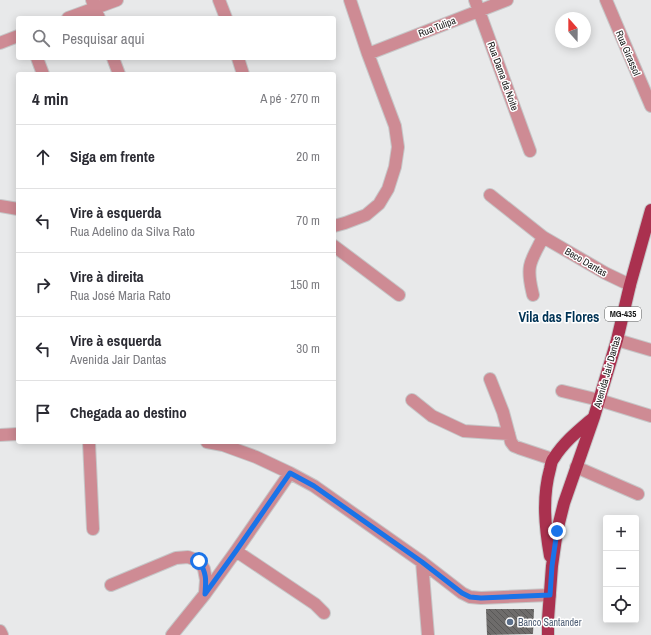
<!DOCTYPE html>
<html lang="pt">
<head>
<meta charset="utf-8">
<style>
  body { margin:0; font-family:"Archivo Narrow",sans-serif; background:#f7f7f7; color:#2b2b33 }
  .controls { position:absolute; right:12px; bottom:12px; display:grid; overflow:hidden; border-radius:4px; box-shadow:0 2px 10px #0003 }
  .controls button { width:36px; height:36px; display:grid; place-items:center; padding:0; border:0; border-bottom:1px solid #e1e1e2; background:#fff; color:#2b2b33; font:20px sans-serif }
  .compass { position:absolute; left:555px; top:12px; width:36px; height:36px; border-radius:50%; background:#fff; box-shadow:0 2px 10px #0003; rotate:339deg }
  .stop { position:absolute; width:12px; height:12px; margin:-9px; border:3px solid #1a73e8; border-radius:50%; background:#fff }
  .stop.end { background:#1a73e8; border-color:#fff; box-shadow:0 1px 4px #0008 }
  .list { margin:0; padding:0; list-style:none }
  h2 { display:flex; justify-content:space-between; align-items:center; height:52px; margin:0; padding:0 16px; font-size:17px }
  h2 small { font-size:13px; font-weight:400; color:#7c7c81 }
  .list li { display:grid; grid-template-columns:26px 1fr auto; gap:12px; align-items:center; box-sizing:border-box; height:64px; padding:0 16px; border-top:1px solid #e1e1e2 }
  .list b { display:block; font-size:15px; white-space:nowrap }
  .list p { margin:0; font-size:13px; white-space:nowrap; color:#7c7c81 }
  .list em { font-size:13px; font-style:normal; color:#7c7c81 }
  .icon { flex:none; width:22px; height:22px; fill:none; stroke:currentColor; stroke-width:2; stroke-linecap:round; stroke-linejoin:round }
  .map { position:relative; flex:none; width:651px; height:635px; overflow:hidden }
  .search { position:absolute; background:#fff; box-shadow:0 2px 10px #0003; left:16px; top:16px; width:320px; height:44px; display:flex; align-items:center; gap:10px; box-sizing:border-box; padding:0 14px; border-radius:4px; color:#7c7c81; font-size:15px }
  .panel { position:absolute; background:#fff; box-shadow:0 2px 10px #0003; left:16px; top:72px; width:320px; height:372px; border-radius:4px }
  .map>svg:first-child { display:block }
  .building { fill:url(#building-back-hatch) }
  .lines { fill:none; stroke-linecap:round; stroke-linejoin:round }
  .minor-casing { stroke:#c6c7c8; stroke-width:14 }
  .major-casing { stroke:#c6c7c8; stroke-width:14 }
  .minor { stroke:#ce8b94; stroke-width:12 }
  .major { stroke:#aa314f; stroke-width:12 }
  .route { stroke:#1a73e8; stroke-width:5 }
  .service-dot { fill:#5c6f8a; stroke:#fff; stroke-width:1.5 }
  .labels { text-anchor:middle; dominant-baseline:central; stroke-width:3; stroke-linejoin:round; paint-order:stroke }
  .shield { fill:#fff; stroke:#5b5c5c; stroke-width:1 }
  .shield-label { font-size:9px; font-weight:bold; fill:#151616 }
  .street-label { font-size:10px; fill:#151616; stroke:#fff }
  .service-label { font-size:10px; fill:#4e5e75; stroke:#fff; text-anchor:start }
  .district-label { font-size:14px; font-weight:bold; fill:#035; stroke:#fff }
</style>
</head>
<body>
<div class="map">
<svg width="651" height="635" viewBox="0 0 651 635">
  <defs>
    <pattern id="building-back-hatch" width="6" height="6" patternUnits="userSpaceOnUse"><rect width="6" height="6" fill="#6e6c6b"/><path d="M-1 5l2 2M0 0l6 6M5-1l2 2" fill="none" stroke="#595857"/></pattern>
  </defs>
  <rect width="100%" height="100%" fill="#e8e9ea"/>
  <!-- building -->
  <path class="building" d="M486 609H534L533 634 487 635Z"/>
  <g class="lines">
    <defs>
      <path id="minor" d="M92 0 99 18
        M219 0 226 18
        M475 0 530 151
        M606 0 651 106
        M68 18 117 0
        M0 43 18 36
        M368 54 507 0
        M37 58 43 74
        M113 58 119 74
        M238 58 243 74
        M490 195 543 237 605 273 630 285
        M0 206 18 209
        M334 226 345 223 366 215 379 204 388 189 395 167 398 147 395 126 368 54 350 0
        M334 246 399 295
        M533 295C531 286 528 276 530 266 532 256 539 246 543 237
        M617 340 651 350
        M490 379 503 412 511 442 514 446 519 448 552 459
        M562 391 599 400 651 416
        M412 400 432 416 464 431 509 434
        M0 435 18 434
        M89 442 93 529
        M207 442 223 445 256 457 290 473 314 486 422 562 462 593 470 597 481 598 550 595
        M576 467 638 494
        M236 551 315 604 324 613
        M422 562 428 635
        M111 585 176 558 188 557 199 561 204 569 206 580 205 593
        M0 631 2 635
        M172 635 205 594 236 551 290 473"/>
      <path id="major" d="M550 556C545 527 542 498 550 469 551 465 551 461 554 458 564 442 579 430 593 418
        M548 635V619L552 566 557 531 564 503 594 417 617 340 630 285 651 210"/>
    </defs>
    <!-- minor casing -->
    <use href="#minor" class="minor-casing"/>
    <!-- major casing -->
    <use href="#major" class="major-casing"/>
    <!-- minor -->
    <use href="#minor" class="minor"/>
    <!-- major -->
    <use href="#major" class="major"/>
  </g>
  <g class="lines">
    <!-- route -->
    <path class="route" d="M199 561C207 574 206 580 205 594L236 551 290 473 314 486 422 562 462 593 470 597 481 598 550 595 552 566 557 531"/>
  </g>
  <!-- markers -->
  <circle class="service-dot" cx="510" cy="622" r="4"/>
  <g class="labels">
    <!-- shield labels -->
    <rect class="shield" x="605" y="307" width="36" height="14" rx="3"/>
    <g class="shield-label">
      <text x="623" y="314">MG-435</text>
    </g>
    <!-- street labels -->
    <g class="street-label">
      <text transform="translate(437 27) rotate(-21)">Rua Tulipa</text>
      <text transform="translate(628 53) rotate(67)">Rua Girassol</text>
      <text transform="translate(503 76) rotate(70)">Rua Dama da Noite</text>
      <text transform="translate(586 262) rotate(30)">Beco Dantas</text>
      <text transform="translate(607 372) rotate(-74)">Avenida Jair Dantas</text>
    </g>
    <!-- service labels -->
    <g class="service-label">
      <text x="518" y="622">Banco Santander</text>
    </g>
    <!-- district labels -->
    <g class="district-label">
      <text x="559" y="317">Vila das Flores</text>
    </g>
  </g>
</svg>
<div class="controls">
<button>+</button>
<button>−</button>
<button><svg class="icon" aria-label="locate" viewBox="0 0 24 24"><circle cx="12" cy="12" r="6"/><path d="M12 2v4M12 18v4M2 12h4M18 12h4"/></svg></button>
</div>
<svg class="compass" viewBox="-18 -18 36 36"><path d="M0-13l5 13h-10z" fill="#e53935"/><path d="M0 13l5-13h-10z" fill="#7c7c81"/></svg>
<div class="stop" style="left:199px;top:561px"></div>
<div class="stop end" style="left:557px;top:531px"></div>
<div class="search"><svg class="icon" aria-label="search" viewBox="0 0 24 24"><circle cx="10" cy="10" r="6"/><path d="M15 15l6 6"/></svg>Pesquisar aqui</div>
<section class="panel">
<h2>4 min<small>A pé · 270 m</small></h2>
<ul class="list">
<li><svg class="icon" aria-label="ahead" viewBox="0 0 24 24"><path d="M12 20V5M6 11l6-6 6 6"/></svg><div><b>Siga em frente</b></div><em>20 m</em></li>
<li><svg class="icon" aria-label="left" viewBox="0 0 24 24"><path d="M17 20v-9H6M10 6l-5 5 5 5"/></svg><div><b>Vire à esquerda</b><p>Rua Adelino da Silva Rato</p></div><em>70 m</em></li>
<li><svg class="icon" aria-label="right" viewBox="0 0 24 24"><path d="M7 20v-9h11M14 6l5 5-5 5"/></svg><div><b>Vire à direita</b><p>Rua José Maria Rato</p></div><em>150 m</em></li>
<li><svg class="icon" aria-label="left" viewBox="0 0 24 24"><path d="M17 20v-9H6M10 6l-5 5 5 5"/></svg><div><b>Vire à esquerda</b><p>Avenida Jair Dantas</p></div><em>30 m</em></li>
<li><svg class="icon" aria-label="arrive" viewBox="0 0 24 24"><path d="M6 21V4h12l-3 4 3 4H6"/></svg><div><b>Chegada ao destino</b></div></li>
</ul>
</section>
</div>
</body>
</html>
